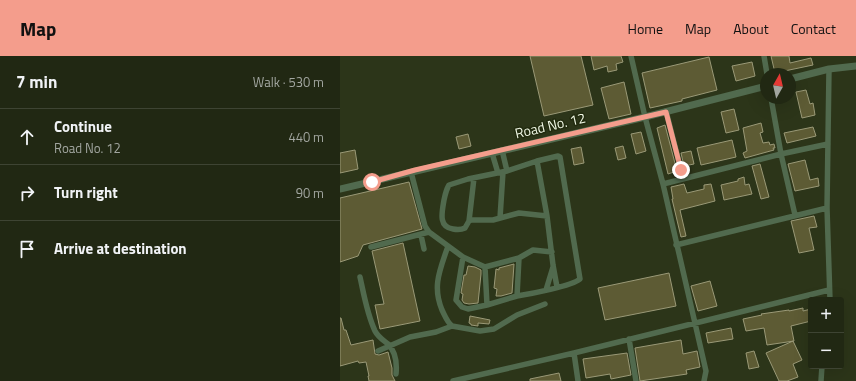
<!DOCTYPE html>
<html lang="en">
<head>
<meta charset="utf-8">
<style>
  body { margin:0; font-family:"Titillium Web",sans-serif; background:#29301c; color:#f1f3f6 }
  .controls { position:absolute; right:12px; bottom:12px; display:grid; overflow:hidden; border-radius:4px; box-shadow:0 4px 16px #0002 }
  .controls button { width:36px; height:36px; display:grid; place-items:center; padding:0; border:0; border-bottom:1px solid #3e4433; background:#212813; color:#f1f3f6; font:20px sans-serif }
  .compass { position:absolute; left:420px; top:12px; width:36px; height:36px; border-radius:50%; background:#212813; box-shadow:0 4px 16px #0002; rotate:8deg }
  .stop { position:absolute; width:12px; height:12px; margin:-9px; border:3px solid #f49d8c; border-radius:50%; background:#fff }
  .stop.end { background:#f49d8c; border-color:#fff; box-shadow:0 1px 4px #0008 }
  .list { margin:0; padding:0; list-style:none }
  h2 { display:flex; justify-content:space-between; align-items:center; height:52px; margin:0; padding:0 16px; font-size:17px }
  h2 small { font-size:13px; font-weight:400; color:#a2a6a0 }
  .list li { display:grid; grid-template-columns:26px 1fr auto; gap:12px; align-items:center; box-sizing:border-box; height:56px; padding:0 16px; border-top:1px solid #3e4433 }
  .list b { display:block; font-size:15px; white-space:nowrap }
  .list p { margin:0; font-size:13px; white-space:nowrap; color:#a2a6a0 }
  .list em { font-size:13px; font-style:normal; color:#a2a6a0 }
  .icon { flex:none; width:22px; height:22px; fill:none; stroke:currentColor; stroke-width:2; stroke-linecap:round; stroke-linejoin:round }
  .map { position:relative; flex:none; width:516px; height:325px; overflow:hidden }
  header { display:flex; align-items:center; gap:24px; box-sizing:border-box; height:56px; padding:0 20px; background:#f49d8c; color:#111 }
  header strong { font-size:19px }
  nav { display:flex; gap:22px; margin-inline-start:auto; font-size:14px }
  main { display:flex }
  aside { flex:1; background:#212813 }
  .map>svg:first-child { display:block }
  .building { fill:#5d5b34; stroke:#9a9977 }
  .lines { fill:none; stroke-linecap:round; stroke-linejoin:round }
  .minor { stroke:#516a4e; stroke-width:5.5 }
  .tertiary { stroke:#516a4e; stroke-width:7 }
  .route { stroke:#f49d8c; stroke-width:5 }
  .labels { text-anchor:middle; dominant-baseline:central; stroke-width:3; stroke-linejoin:round; paint-order:stroke }
  .street-label { font-size:14px; fill:#f1f8e6; stroke:#222b0f }
</style>
</head>
<body>
<header>
<strong>Map</strong>
<nav><a>Home</a><a>Map</a><a>About</a><a>Contact</a></nav>
</header>
<main>
<aside>
<h2>7 min<small>Walk · 530 m</small></h2>
<ul class="list">
<li><svg class="icon" aria-label="ahead" viewBox="0 0 24 24"><path d="M12 20V5M6 11l6-6 6 6"/></svg><div><b>Continue</b><p>Road No. 12</p></div><em>440 m</em></li>
<li><svg class="icon" aria-label="right" viewBox="0 0 24 24"><path d="M7 20v-9h11M14 6l5 5-5 5"/></svg><div><b>Turn right</b></div><em>90 m</em></li>
<li><svg class="icon" aria-label="arrive" viewBox="0 0 24 24"><path d="M6 21V4h12l-3 4 3 4H6"/></svg><div><b>Arrive at destination</b></div></li>
</ul>
</aside>
<div class="map">
<svg width="516" height="325" viewBox="0 0 516 325">
  <rect width="100%" height="100%" fill="#2c3519"/>
  <!-- building -->
  <path class="building" d="M190 0H241L253 49 204 60Z
    M251 0H281L283 6 276 8 277 14 268 16 267 10 254 14Z
    M431 0H449L450 7 471 2 473 9 435 17Z
    M369 1 377 34 342 43V45L310 52 302 17Z
    M412 6 415 20 396 25 392 10Z
    M284 26 291 58 269 63 261 32Z
    M466 34 470 48 473 47 475 59 462 62 456 36Z
    M394 53 399 74 386 77 381 56Z
    M421 67 423 76 420 77 423 87 429 86 430 89 434 88 435 92H433L434 94 405 102 403 97 407 95 403 72Z
    M325 69 337 115 328 118 317 72Z
    M473 71 476 80 447 87 444 77Z
    M301 76 306 95 296 98 291 78Z
    M128 78 131 90 119 93 116 81Z
    M392 84 396 101 361 109 357 92Z
    M283 90 286 102 278 104 275 92Z
    M241 91 244 107 234 109 231 93Z
    M15 94 18 113 0 117V97Z
    M351 95 354 108 344 110 341 97Z
    M465 104 470 124 478 122 479 130 455 135 448 108Z
    M420 108 429 141 421 143 412 110Z
    M404 121 405 129 409 128 412 138 384 144 381 129 398 125V123Z
    M69 126 82 173 23 189 18 200 0 206V142Z
    M344 128 347 137 364 133V129L371 128 375 145 340 154 346 180 341 181 332 143H333L331 131Z
    M474 160 477 171 469 172 474 194 459 197 451 165Z
    M63 187 80 265 40 273 35 249 44 248 32 195Z
    M174 208 172 237 161 240H156L157 233 154 232 156 213 159 214V212Z
    M128 210 135 211 141 214V218L138 247 129 248 124 247 122 244 123 238 121 237 124 219H126Z
    M329 217 336 250 265 264 258 232Z
    M370 225 377 250 358 255 351 230Z
    M463 252V255L471 253V265L451 270 454 285 427 289 424 272 406 275 403 263 422 259 421 258 449 254V255Z
    M130 260 150 264 149 268 138 267V270L131 269V268L129 267Z
    M0 262H1L4 274H6L11 289 33 284 35 298 39 299 48 296 52 312V319L55 325H29L28 320H29L26 306 19 307 18 305 0 310Z
    M391 272 393 283 368 287 366 277Z
    M341 284 343 298 357 295 360 311 346 314 347 318 300 325 295 292Z
    M453 285 462 304 453 308 458 321 447 325H439L426 297Z
    M414 295 419 311 409 313 406 297Z
    M287 297 291 319 271 323 270 318 246 322 243 303Z
    M219 317 221 325H190V323Z"/>
  <g class="lines">
    <!-- minor -->
    <path class="minor" d="M291 0 305 61 323 128 366 315 364 325
      M424 0 427 18
      M489 13 487 152 490 244
      M431 42 441 98 455 159
      M326 55 341 114
      M162 94 167 115
      M152 97 158 117
      M197 105 167 115 128 123 109 129C106 134 105 139 104 144 102 156 98 171 113 173 118 174 121 174 125 172L129 165 131 164H153L179 157 207 160
      M71 116 85 170 89 176 123 201 145 211 179 202 177 240 147 249
      M323 128 441 98 488 88
      M160 162 163 116
      M129 165 134 122
      M81 179 84 193
      M336 189 487 152
      M108 190C100 214 92 230 102 254 105 260 107 266 112 270L140 275 154 273 177 259 205 248
      M31 191 89 176
      M123 201 116 244 122 251 128 253 147 249 145 211
      M179 202 193 194 212 196
      M20 221C24 239 27 258 35 275 38 281 43 284 48 288 56 296 57 308 56 318
      M206 234 213 211
      M177 240C190 238 232 230 240 223L220 101 218 100 197 105 207 160 213 209 217 231
      M289 283 296 325
      M38 295 70 281 96 276 112 270
      M234 297 238 325
      M113 325 234 297 489 234
      M481 325 482 310"/>
    <!-- tertiary -->
    <path class="tertiary" d="M450 23 489 13 516 10
      M0 133 305 61 426 30"/>
  </g>
  <g class="lines">
    <!-- route -->
    <path class="route" d="M32 126 75 114 326 56 341 114"/>
  </g>
  <g class="labels">
    <!-- street labels -->
    <g class="street-label">
      <text transform="translate(210 69) rotate(-13)">Road No. 12</text>
    </g>
  </g>
</svg>
<div class="controls">
<button>+</button>
<button>−</button>
</div>
<svg class="compass" viewBox="-18 -18 36 36"><path d="M0-13l5 13h-10z" fill="#e53935"/><path d="M0 13l5-13h-10z" fill="#a2a6a0"/></svg>
<div class="stop" style="left:32px;top:126px"></div>
<div class="stop end" style="left:341px;top:114px"></div>
</div>
</main>
</body>
</html>
